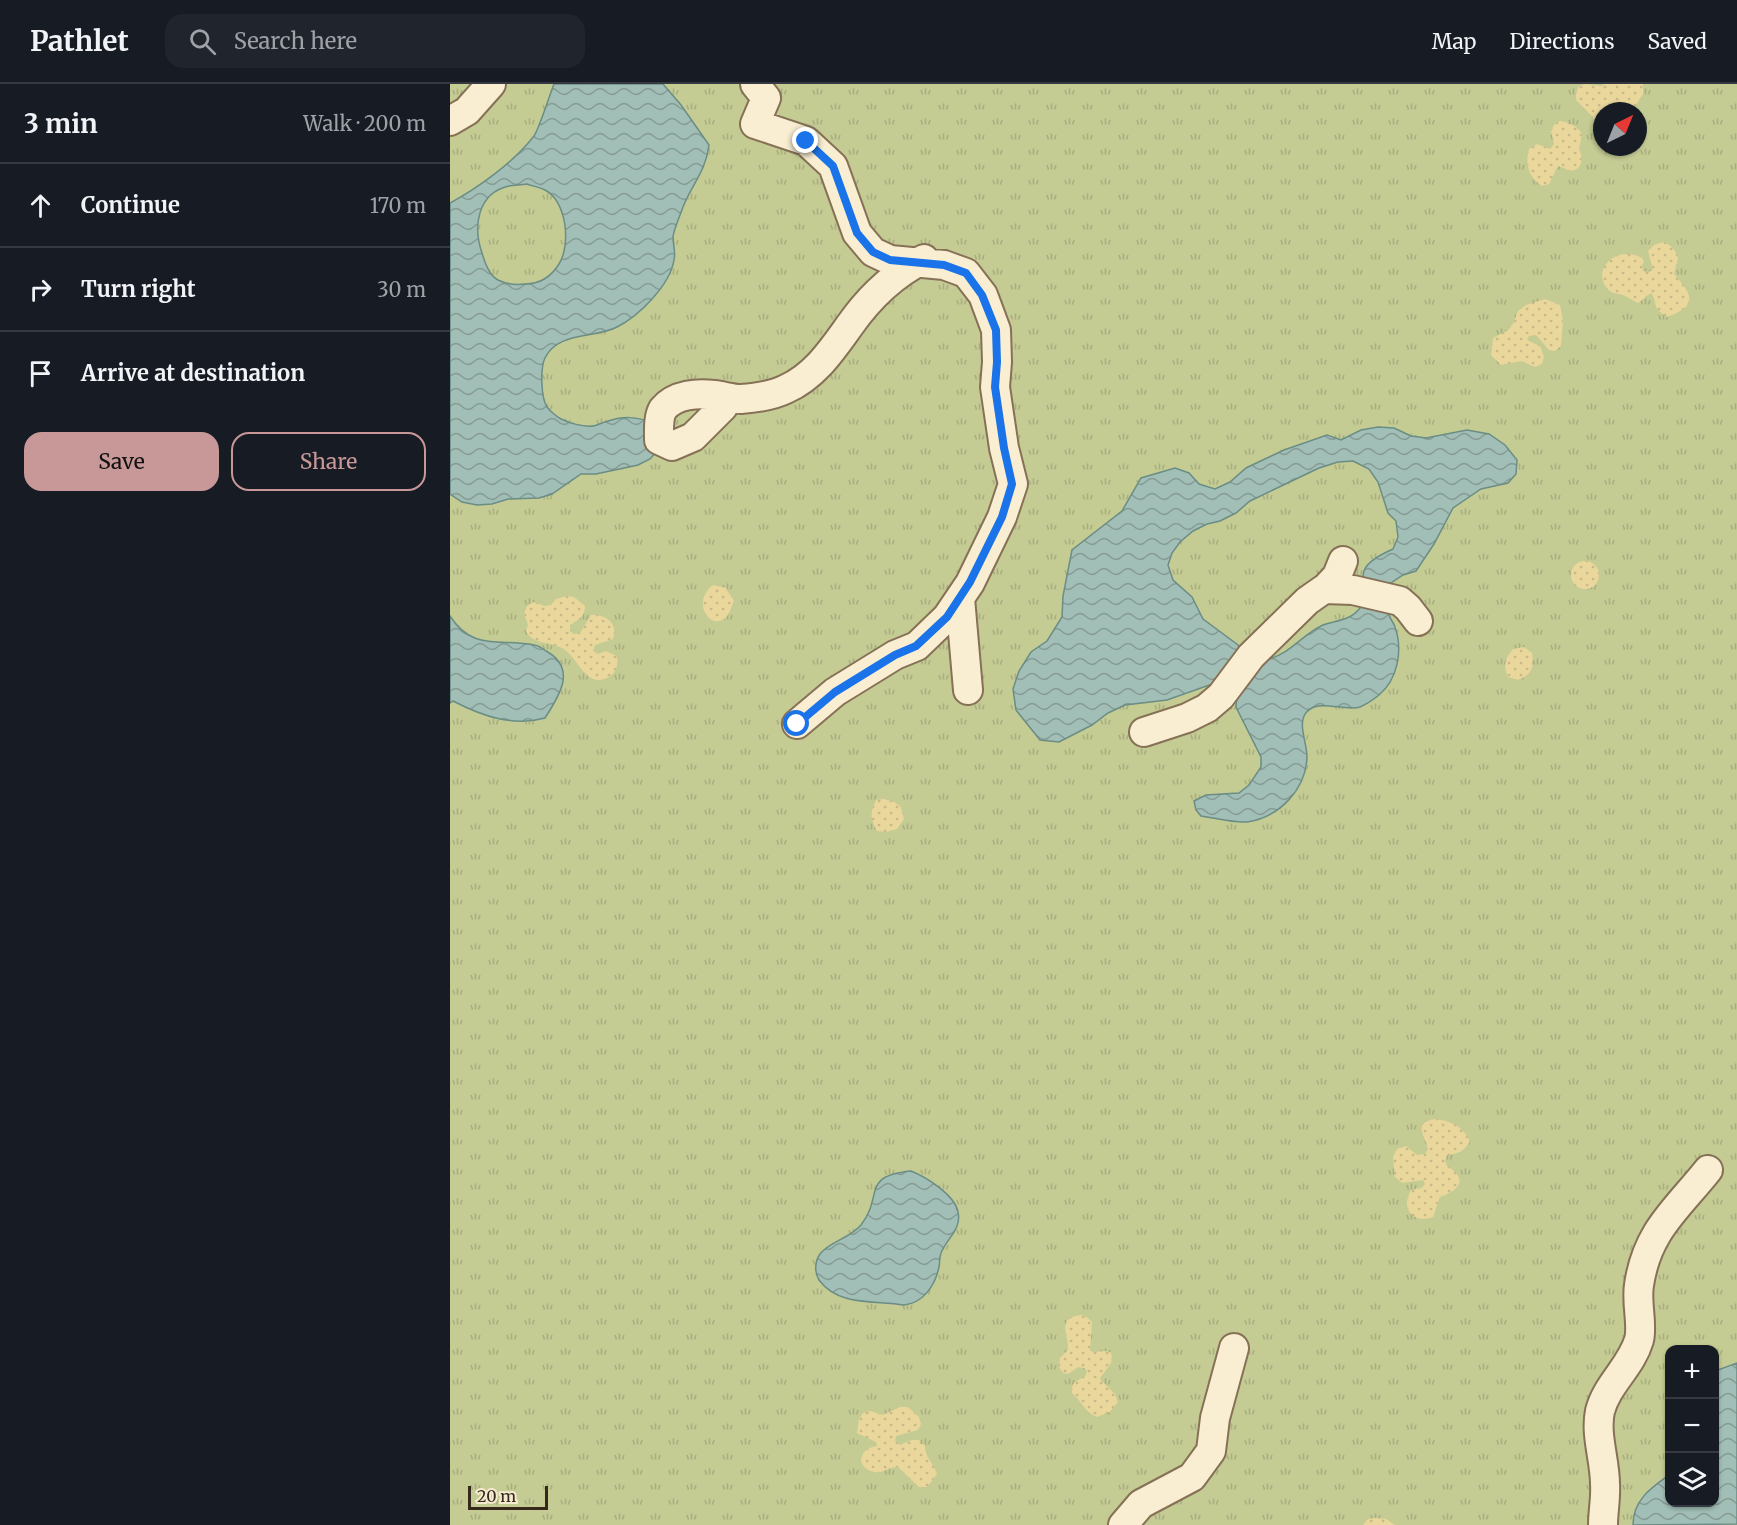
<!DOCTYPE html>
<html lang="en">
<head>
<meta charset="utf-8">
<style>
  body { margin:0; font-family:Merriweather,serif; background:#20242c; color:#f1f3f6 }
  .controls { position:absolute; right:18px; bottom:18px; display:grid; overflow:hidden; border-radius:12px; box-shadow:0 2px 4px #0004 }
  .controls button { width:54px; height:54px; display:grid; place-items:center; padding:0; border:0; border-bottom:2px solid #363941; background:#171b24; color:#f1f3f6; font:30px sans-serif }
  .compass { position:absolute; left:1143px; top:18px; width:54px; height:54px; border-radius:50%; background:#171b24; box-shadow:0 2px 4px #0004; rotate:43deg }
  .scale { position:absolute; left:18px; bottom:15px; width:80px; box-sizing:border-box; padding-left:6px; border:3px solid #36291c; border-top:0; font-size:16px; line-height:21px; white-space:nowrap; color:#36291c; -webkit-text-stroke:4px #f5ebcf; paint-order:stroke }
  .stop { position:absolute; width:18px; height:18px; margin:-14px; border:4px solid #1a73e8; border-radius:50%; background:#fff }
  .stop.end { background:#1a73e8; border-color:#fff; box-shadow:0 2px 6px #0008 }
  .list { margin:0; padding:0; list-style:none }
  h2 { display:flex; justify-content:space-between; align-items:center; height:78px; margin:0; padding:0 24px; font-size:26px }
  h2 small { font-size:20px; font-weight:400; color:#9ea1a6 }
  .list li { display:grid; grid-template-columns:39px 1fr auto; gap:18px; align-items:center; box-sizing:border-box; height:84px; padding:0 24px; border-top:2px solid #363941 }
  .list b { display:block; font-size:22px; white-space:nowrap }
  .list em { font-size:20px; font-style:normal; color:#9ea1a6 }
  .actions { display:flex; gap:12px; padding:18px 24px }
  .actions a { flex:1; padding:14px 0; border:2px solid #c89899; border-radius:18px; text-align:center; font-size:21px; color:#c89899 }
  .actions .main { background:#c89899; color:#111 }
  .icon { flex:none; width:33px; height:33px; fill:none; stroke:currentColor; stroke-width:2; stroke-linecap:round; stroke-linejoin:round }
  .map { position:relative; flex:none; width:1287px; height:1441px; overflow:hidden }
  header { display:flex; align-items:center; gap:36px; box-sizing:border-box; height:84px; padding:0 30px; background:#171b24; border-bottom:2px solid #363941 }
  header strong { font-size:28px }
  nav { display:flex; gap:33px; margin-inline-start:auto; font-size:21px }
  .search { width:420px; height:54px; background:#20242c; display:flex; align-items:center; gap:15px; box-sizing:border-box; padding:0 21px; border-radius:18px; color:#9ea1a6; font-size:22px }
  main { display:flex }
  aside { flex:1; background:#171b24 }
  .map>svg:first-child { display:block }
  .grass { fill:url(#grass-tufts); fill-rule:evenodd }
  .sand { fill:url(#sand-dots) }
  .water { fill:url(#water-waves); stroke:#6a8d85; stroke-width:1.5; fill-rule:evenodd }
  .lines { fill:none; stroke-linecap:round; stroke-linejoin:round }
  .minor-casing { stroke:#867157; stroke-width:32 }
  .minor { stroke:#f9eed2; stroke-width:28 }
  .route { stroke:#1a73e8; stroke-width:8 }
</style>
</head>
<body>
<header>
<strong>Pathlet</strong>
<div class="search"><svg class="icon" aria-label="search" viewBox="0 0 24 24"><circle cx="10" cy="10" r="6"/><path d="M15 15l6 6"/></svg>Search here</div>
<nav><a>Map</a><a>Directions</a><a>Saved</a></nav>
</header>
<main>
<aside>
<h2>3 min<small>Walk · 200 m</small></h2>
<ul class="list">
<li><svg class="icon" aria-label="ahead" viewBox="0 0 24 24"><path d="M12 20V5M6 11l6-6 6 6"/></svg><div><b>Continue</b></div><em>170 m</em></li>
<li><svg class="icon" aria-label="right" viewBox="0 0 24 24"><path d="M7 20v-9h11M14 6l5 5-5 5"/></svg><div><b>Turn right</b></div><em>30 m</em></li>
<li><svg class="icon" aria-label="arrive" viewBox="0 0 24 24"><path d="M6 21V4h12l-3 4 3 4H6"/></svg><div><b>Arrive at destination</b></div></li>
</ul>
<div class="actions"><a class="main">Save</a><a>Share</a></div>
</aside>
<div class="map">
<svg width="1287" height="1441" viewBox="0 0 1287 1441">
  <defs>
    <pattern id="grass-tufts" width="24" height="20" patternUnits="userSpaceOnUse" patternTransform="scale(1.5)"><rect width="24" height="20" fill="#c4cb93"/><path d="M3 7l-1-3M5 7V3M7 7l1-3M15 17l-1-3M17 17v-4M19 17l1-3" fill="none" stroke="#a9ae7e"/></pattern>
    <pattern id="sand-dots" width="8" height="8" patternUnits="userSpaceOnUse" patternTransform="scale(1.5)"><rect width="8" height="8" fill="#ead79c"/><path d="M2 2h.1M6 6h.1" fill="none" stroke="#c9b986" stroke-width="1.8" stroke-linecap="round"/></pattern>
    <pattern id="water-waves" width="16" height="10" patternUnits="userSpaceOnUse" patternTransform="scale(1.5)"><rect width="16" height="10" fill="#a2bfb7"/><path d="M0 5q4-4 8 0t8 0" fill="none" stroke="#859b94"/></pattern>
  </defs>
  <rect width="100%" height="100%" fill="#eee1bf"/>
  <!-- grass -->
  <path class="grass" d="M0 0H1287V1441H0ZM1152 27H1188V63H1152ZM1220 1266H1264V1418H1220Z"/>
  <!-- sand -->
  <path class="sand" d="M1135 0 1151 2 1155 0H1193V10L1184 24 1176 25 1158 19 1161 27H1152V45L1145 41 1143 33 1126 16V9L1129 2Z
    M1110 37C1121 39 1127 42 1132 50L1129 65C1134 73 1132 90 1118 86 1115 85 1112 83 1108 82L1099 100 1092 102C1078 92 1075 81 1079 65L1087 60 1100 65 1104 60 1101 47 1104 41Z
    M1213 158C1221 161 1225 165 1228 174L1224 190C1243 211 1248 222 1217 233 1200 222 1209 220 1201 209L1188 219C1184 217 1179 214 1175 212 1169 209 1163 211 1158 205 1143 190 1159 169 1178 170 1183 170 1188 172 1192 174L1194 178 1192 181 1193 187 1198 188 1203 186 1198 167 1204 161Z
    M1095 215 1110 221 1113 237 1111 262 1105 267 1099 266 1086 251 1079 252 1077 256 1090 262 1094 273 1092 280 1085 283 1072 277 1051 281 1041 271 1043 254 1058 246 1063 240 1068 227 1076 221Z
    M1121 491a14 14 0 1 1 28 0a14 14 0 1 1-28 0Z
    M263 501 276 504 284 517C282 521 280 527 278 531 263 551 239 519 263 501Z
    M117 512 124 513 135 522C135 533 129 535 120 541V547L124 550 130 549 141 531C156 530 169 540 163 555L145 561 143 567 148 570 156 567 167 572C168 580 167 588 159 593 135 606 129 573 112 564 101 558 82 560 76 547L78 541 74 530 77 522 83 518 95 522 101 521 106 515Z
    M1074 563 1082 569C1084 584 1082 590 1068 596L1058 593C1053 581 1055 575 1063 565Z
    M434 715 444 718 451 723 454 735 447 745 436 748 427 747C420 735 420 728 426 716Z
    M985 1035C1002 1037 1012 1042 1020 1057 1015 1067 1008 1070 997 1071L995 1077 997 1082C1019 1095 1009 1107 990 1113L983 1133C963 1140 950 1125 961 1106L972 1104 975 1100 973 1096 952 1099 945 1093 943 1073 947 1065 956 1062 967 1071 975 1070 978 1065C974 1050 963 1039 985 1035Z
    M632 1231 638 1234 642 1238 640 1267C647 1270 654 1265 661 1269 665 1281 654 1285 650 1295L665 1310 668 1318 660 1328 647 1333C634 1328 632 1317 622 1309 621 1296 628 1298 636 1291L637 1287 634 1284 628 1283 618 1290 613 1289 609 1283 610 1274 618 1266C619 1251 605 1233 632 1231Z
    M450 1323H458L469 1333 471 1340 468 1346 446 1352 445 1357 450 1361 462 1356H469L475 1362C475 1374 484 1379 487 1390L477 1403H469L448 1383C439 1382 433 1390 424 1388 405 1384 408 1364 427 1362L426 1358 407 1349 409 1335 413 1329 420 1327 433 1331Z
    M926 1434 936 1435 945 1441H913L918 1435Z"/>
  <!-- water -->
  <path class="water" d="M104 0H213L231 21 259 61C256 87 242 100 233 123 230 132 224 144 223 153 223 161 226 168 224 176 220 201 189 232 167 243 144 255 108 247 95 274 90 284 91 314 97 323 100 327 107 333 111 335 119 339 133 343 142 342 146 342 151 339 155 338 173 332 186 332 203 339L207 367 200 375 188 381 146 390H131L102 410 89 414 58 415 42 420 27 421 12 418 0 410V119C28 104 64 78 84 52 89 45 100 10 104 0ZM77 100C82 102 89 103 95 106 117 117 121 161 109 180 101 193 91 200 75 200 67 201 56 200 48 196 39 191 35 179 32 169 23 143 27 109 59 102 64 101 71 101 77 100Z
    M928 343 944 344 961 352 976 354 1017 346 1039 350 1055 361 1067 376 1066 390 1058 399 1031 405 1003 424 984 460 966 487 953 491 941 499C940 509 936 521 939 531 940 535 944 539 945 543 953 566 948 595 929 611 924 615 917 620 910 623 893 628 864 612 854 632 849 643 857 660 857 673 856 705 830 733 797 738 782 739 766 734 751 732L746 726 744 717 756 711 789 709 799 701 811 683V673L786 623 787 608 765 599 717 616 675 621 658 629 642 641 609 658 590 656 566 626 563 605 569 587 581 568 597 557 612 533 613 512 622 466 672 427 691 394 725 384 739 389 749 400 765 405 780 398 796 384 834 366 877 351 891 356 911 346ZM903 377 919 385 928 398 938 429 946 437 948 453 943 465C887 490 931 500 910 524 900 537 887 536 873 541 853 550 841 569 819 575 811 577 801 573 792 572L788 561 753 535 742 513 723 496 718 481 722 469 730 458 743 447 757 440 770 437 786 429 800 417 869 384 888 378Z
    M0 532C23 568 50 554 84 561 88 561 92 564 96 567 127 584 110 611 95 634 63 643 32 632 3 617L0 619Z
    M461 1087C476 1093 505 1111 508 1128 512 1146 496 1155 491 1169 489 1174 490 1179 489 1183 485 1202 473 1219 454 1221 425 1216 389 1223 369 1196 364 1188 365 1177 370 1170 380 1157 399 1155 411 1141 434 1112 410 1092 461 1087Z
    M1287 1279V1440L1183 1441C1183 1416 1201 1404 1219 1391L1220 1418H1264L1265 1287Z"/>
  <g class="lines">
    <defs>
      <path id="minor" d="M305 0 316 14 305 40 356 57 383 82 407 149 423 168 440 176 494 181 516 189 533 211 546 246 547 278 545 303 554 364 563 400 552 433 520 499 497 533 467 562 445 571 385 608 347 640
        M0 37 17 27 41 0
        M273 323 243 353 222 362 209 356C209 347 208 333 213 325 225 310 248 309 264 311 273 312 283 315 291 315 305 314 324 311 336 305 365 292 382 266 400 241 419 214 444 190 474 175
        M874 506 887 492 893 477
        M510 514 518 606
        M694 648 737 634 757 624 771 612 801 572 857 517 874 505 903 506 950 517 958 524 968 537
        M673 1441 691 1420 742 1393 761 1367 765 1334 784 1264
        M1153 1441C1153 1427 1156 1414 1155 1400 1155 1376 1145 1351 1150 1327 1157 1300 1181 1283 1189 1256 1193 1241 1186 1219 1189 1201 1197 1147 1226 1126 1258 1086"/>
    </defs>
    <!-- minor casing -->
    <use href="#minor" class="minor-casing"/>
    <!-- minor -->
    <use href="#minor" class="minor"/>
  </g>
  <g class="lines">
    <!-- route -->
    <path class="route" d="M347 640 385 608 445 571 466 562 497 533 520 498 552 433 562 400 554 364 545 303 547 278 546 246 532 211 516 189 494 181 440 176 423 168 407 149 383 82 356 57"/>
  </g>
</svg>
<div class="controls">
<button>+</button>
<button>−</button>
<button><svg class="icon" aria-label="layers" viewBox="0 0 24 24"><path d="M12 4l9 5-9 5-9-5zM3 14l9 5 9-5"/></svg></button>
</div>
<svg class="compass" viewBox="-18 -18 36 36"><path d="M0-13l5 13h-10z" fill="#e53935"/><path d="M0 13l5-13h-10z" fill="#9ea1a6"/></svg>
<div class="scale">20 m</div>
<div class="stop" style="left:347px;top:640px"></div>
<div class="stop end" style="left:356px;top:57px"></div>
</div>
</main>
</body>
</html>
